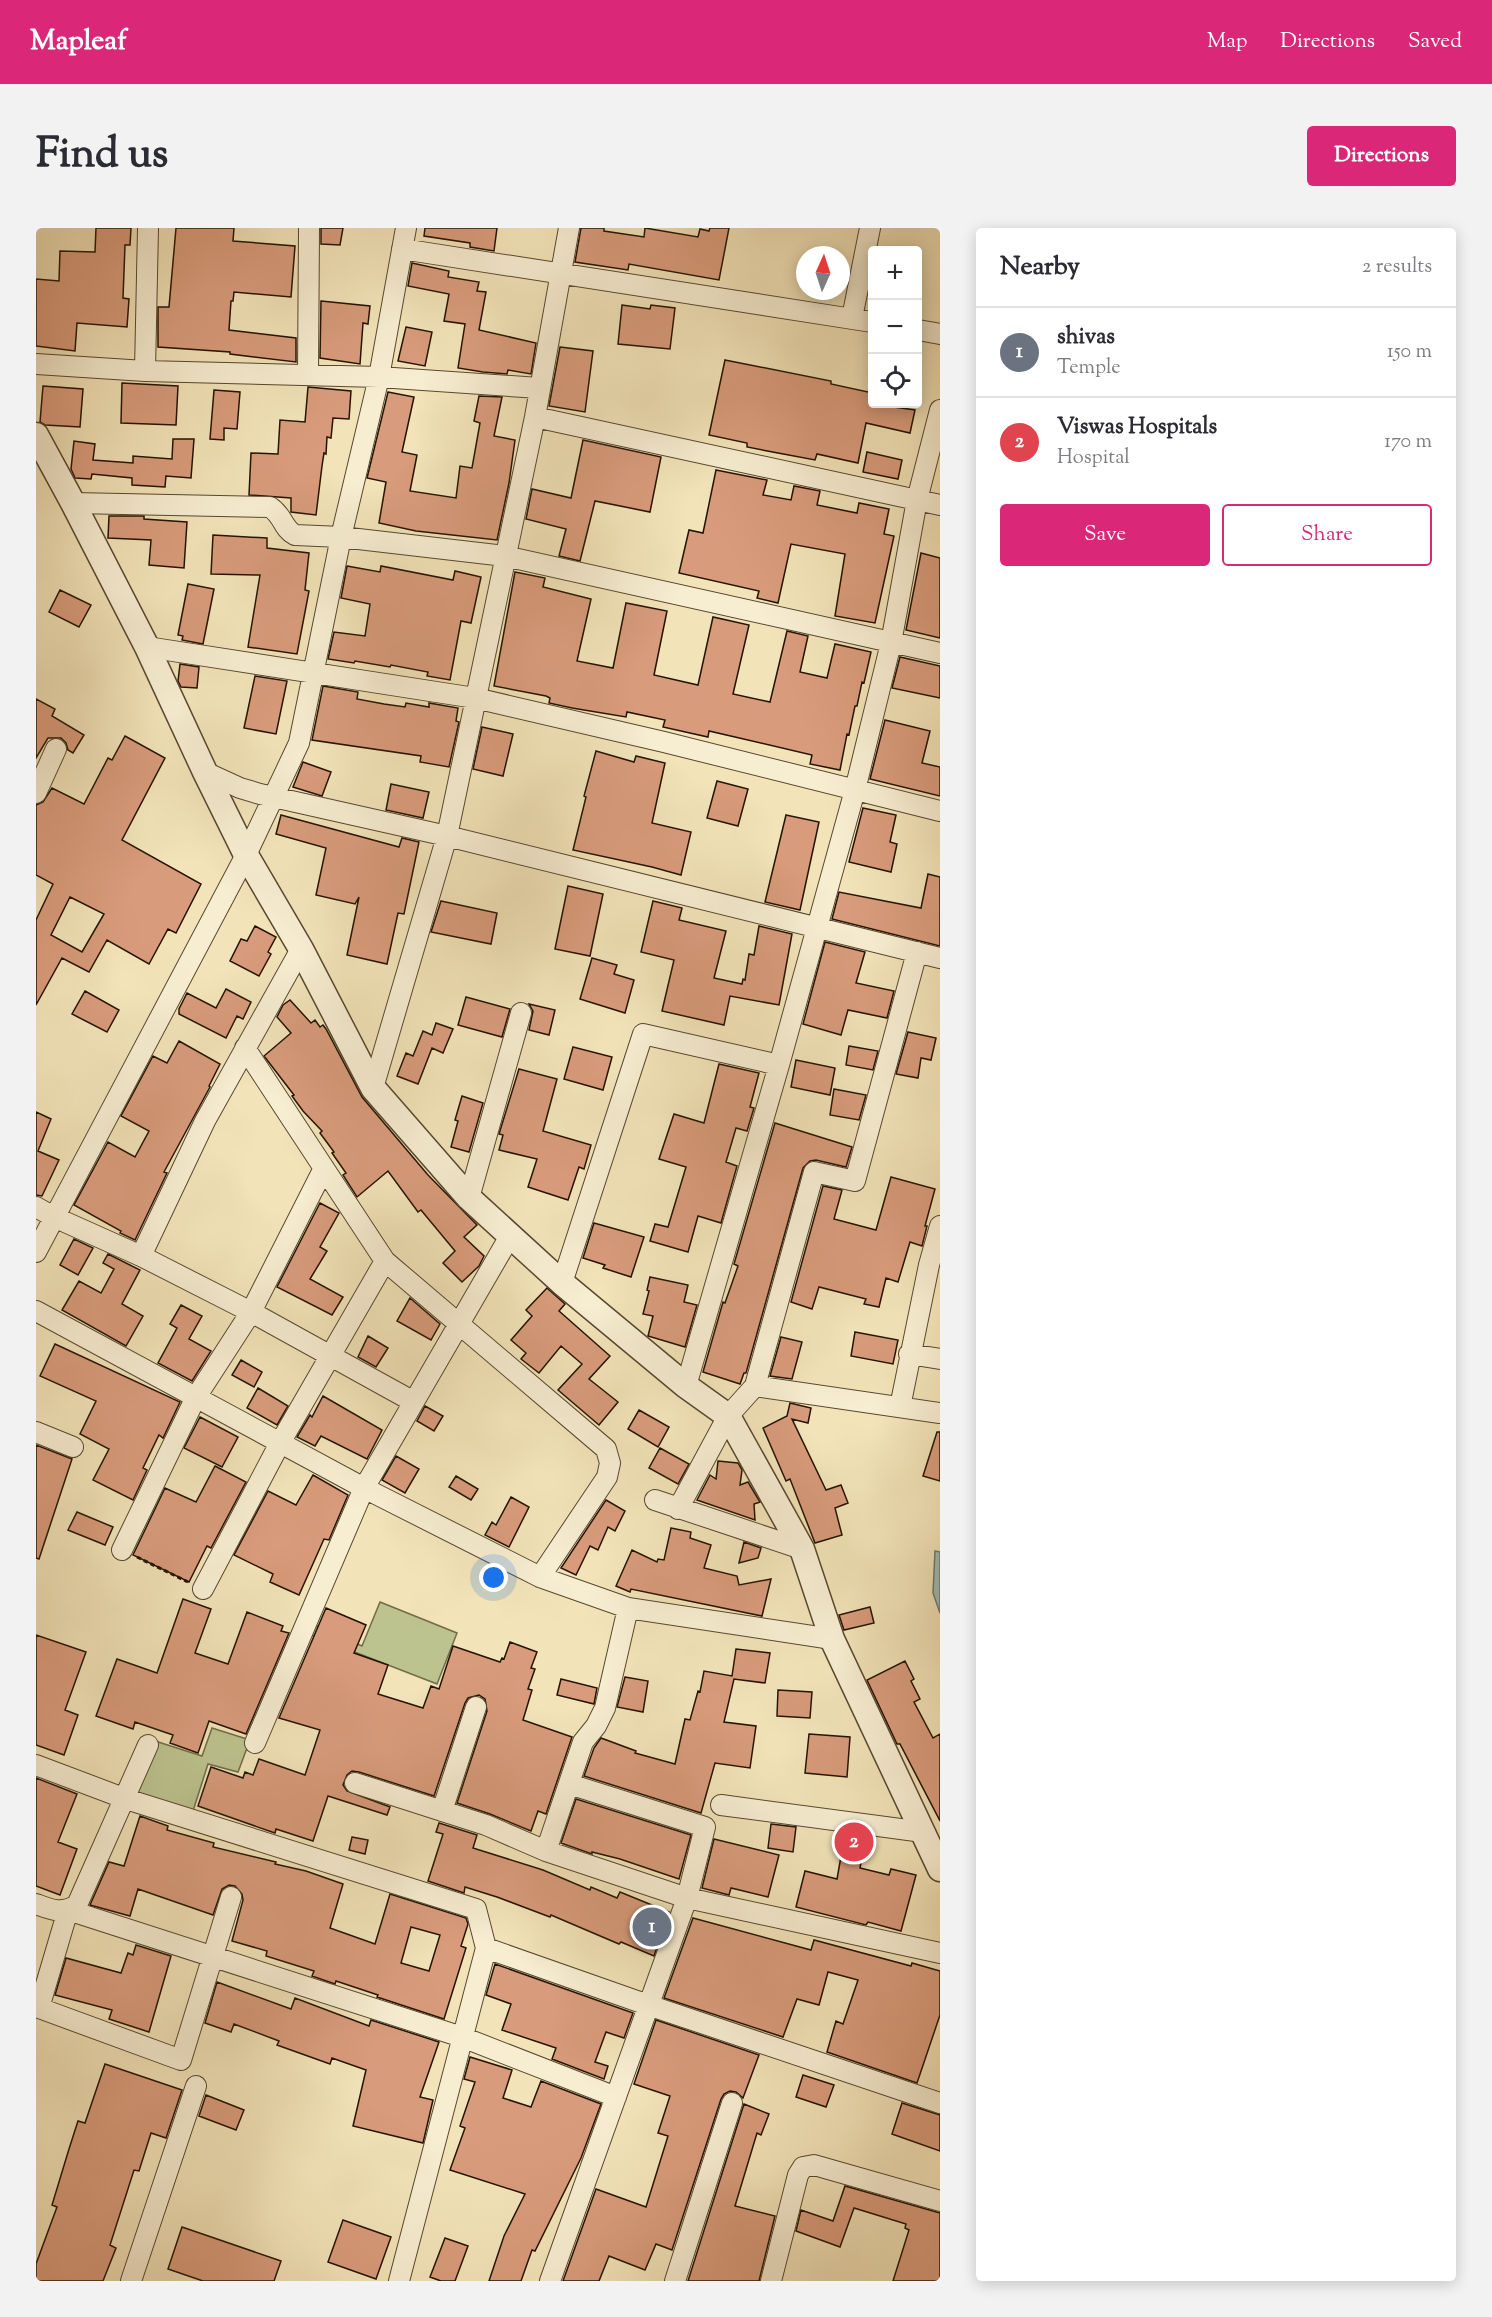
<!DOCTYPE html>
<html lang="en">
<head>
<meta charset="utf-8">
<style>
  body { margin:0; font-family:"Sorts Mill Goudy",serif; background:#f2f2f3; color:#2b2b33 }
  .controls { position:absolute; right:18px; top:18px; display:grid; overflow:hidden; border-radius:6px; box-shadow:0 3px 15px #0003 }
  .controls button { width:54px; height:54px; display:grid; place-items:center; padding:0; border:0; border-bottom:2px solid #e1e1e2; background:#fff; color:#2b2b33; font:30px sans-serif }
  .compass { position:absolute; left:760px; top:18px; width:54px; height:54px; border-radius:50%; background:#fff; box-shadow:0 3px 15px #0003; rotate:3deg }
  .you { position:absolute; left:458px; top:1350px; width:21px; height:21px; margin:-15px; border:4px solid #fff; border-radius:50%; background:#1a73e8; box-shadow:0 0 0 9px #1a73e833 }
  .badge { display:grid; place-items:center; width:39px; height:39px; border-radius:50%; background:#db2777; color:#fff; font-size:20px; font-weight:700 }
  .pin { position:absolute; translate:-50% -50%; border:3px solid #fff; box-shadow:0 2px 6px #0006 }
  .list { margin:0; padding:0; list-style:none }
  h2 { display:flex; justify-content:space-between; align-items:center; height:78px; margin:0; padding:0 24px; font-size:26px }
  h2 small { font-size:20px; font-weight:400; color:#7c7c81 }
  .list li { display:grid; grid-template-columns:39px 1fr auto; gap:18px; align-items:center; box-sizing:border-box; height:90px; padding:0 24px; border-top:2px solid #e1e1e2 }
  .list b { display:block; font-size:22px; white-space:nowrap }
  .list p { margin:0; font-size:20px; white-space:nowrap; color:#7c7c81 }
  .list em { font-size:20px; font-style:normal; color:#7c7c81 }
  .actions { display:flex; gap:12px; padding:18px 24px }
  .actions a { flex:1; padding:14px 0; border:2px solid #db2777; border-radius:6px; text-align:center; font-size:21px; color:#db2777 }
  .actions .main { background:#db2777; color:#fff }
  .icon { flex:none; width:33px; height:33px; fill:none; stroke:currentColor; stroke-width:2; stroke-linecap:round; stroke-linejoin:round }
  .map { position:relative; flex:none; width:904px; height:2053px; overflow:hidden; border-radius:6px }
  header { display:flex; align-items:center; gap:36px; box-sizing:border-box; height:84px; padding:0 30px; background:#db2777; color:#fff }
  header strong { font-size:28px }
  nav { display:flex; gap:33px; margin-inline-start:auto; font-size:21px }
  .intro { display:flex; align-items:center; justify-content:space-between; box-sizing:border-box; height:144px; padding:0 36px }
  h1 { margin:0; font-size:42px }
  .button { padding:15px 27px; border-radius:6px; background:#db2777; color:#fff; font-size:21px; font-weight:700 }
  main { display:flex; gap:36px; padding:0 36px }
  aside { flex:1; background:#fff; border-radius:6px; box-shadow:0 3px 15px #0003 }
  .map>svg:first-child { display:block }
  .green { fill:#bcc38e; stroke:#706c48; stroke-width:1.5 }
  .water { fill:#9dbdb6; stroke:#6d796e; stroke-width:1.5 }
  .building { fill:#d89b7b; stroke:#251402; stroke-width:1.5; fill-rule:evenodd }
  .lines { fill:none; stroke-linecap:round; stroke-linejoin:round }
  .minor-casing { stroke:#584830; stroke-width:22 }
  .tertiary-casing { stroke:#584830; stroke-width:27 }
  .path { stroke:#251402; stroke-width:3; stroke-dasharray:4.5 3; stroke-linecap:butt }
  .minor { stroke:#f7edd1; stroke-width:20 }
  .tertiary { stroke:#f7edd1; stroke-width:24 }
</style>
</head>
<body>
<header>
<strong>Mapleaf</strong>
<nav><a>Map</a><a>Directions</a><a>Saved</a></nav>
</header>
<div class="intro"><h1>Find us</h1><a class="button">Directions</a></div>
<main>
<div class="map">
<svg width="904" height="2053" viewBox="0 0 904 2053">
  <rect width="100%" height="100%" fill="#f2e3b8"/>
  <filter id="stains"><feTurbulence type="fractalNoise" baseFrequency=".00333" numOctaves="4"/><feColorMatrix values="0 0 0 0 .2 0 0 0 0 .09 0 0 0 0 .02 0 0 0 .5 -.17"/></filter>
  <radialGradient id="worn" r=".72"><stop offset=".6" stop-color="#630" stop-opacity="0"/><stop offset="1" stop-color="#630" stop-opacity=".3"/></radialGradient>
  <!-- green -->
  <path class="green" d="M344 1374 421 1405 401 1456 267 1404 270 1393 326 1418Z
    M176 1500 214 1512 202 1544 172 1536 156 1586 100 1567 119 1513 166 1528Z"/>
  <!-- water -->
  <path class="water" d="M899 1323 904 1324V1385L897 1365Z"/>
  <!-- building -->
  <path class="building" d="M60 0H95L94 17H89L87 70 93 71 91 99 41 95 39 123 0 118V51L23 53 24 23 59 24Z
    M140 0H198L197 13 259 18 255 69 198 64 197 73H195L193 102 260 110V134L194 126V124L122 119V79H133Z
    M285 0H307L304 17 285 16Z
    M389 0H461L458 23 434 19V15L388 8Z
    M545 0H568V3L608 9 609 0 662 9 664 1 673 3 674 0H693L683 52 593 36 592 42 539 34Z
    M376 35 413 43 412 49 443 54 441 63 450 64 443 102 500 115 495 146 472 142 471 146 447 144 422 140 429 96 408 93 413 66 372 58Z
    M285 73 334 78 332 96 327 95 324 136 284 130Z
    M586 77 614 81 615 77 639 80 634 121 582 116Z
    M370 99 396 104 389 138 362 133Z
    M524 119 557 123 549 184 513 178Z
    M689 132 795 153V156L837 165V176L879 182 874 205 830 195 822 235 781 226 779 232 742 225 711 219V215L673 207Z
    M86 155 142 158 140 197 85 195Z
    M7 158 47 161 44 199 9 197 4 194Z
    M272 159 315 163 313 191 297 190 295 210 291 209 290 226 288 225 286 238 280 287 255 284V270L213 267 215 225 242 226 244 192 269 194Z
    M178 162 204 164 201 201 188 200V212L174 211Z
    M352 164 378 169 366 224 381 227 374 263 420 270 424 238 436 240 444 195 438 193 443 168 466 169 458 208 479 212 473 255 461 312 380 303 343 295 350 254 331 250Z
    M137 211H158L155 250 130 248 129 259 96 257V250L56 246 55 251 39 250 35 241 38 213 59 216 57 232 97 235V228L136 231Z
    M547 212 625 229 614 284 559 273 544 333 523 328 530 301 490 291 496 261 535 270Z
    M831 224 866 232 862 251 827 244Z
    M680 242 731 252 727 267 755 272 758 258 784 263 781 277 821 285 823 275 853 281 848 306 858 308 839 395 799 388 809 326 755 316 742 375 721 370 723 363 643 345 653 302 667 305Z
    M73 288H108V291L151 294 148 340 113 337 115 312 72 310Z
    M177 307 231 310V320L273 325 269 362 273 363 261 426 212 419 224 347 175 346Z
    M885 325 904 330V410L870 402Z
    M311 338 344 344 345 338 417 352 419 343 445 349 435 395 425 393 414 452 391 448 392 444 355 437 354 439 319 433 318 435 292 431 298 404 329 408 334 376 305 370Z
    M479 344 509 350 507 359 555 371 541 433 577 440 590 375 631 383 618 447 662 457 677 389 713 397 697 466 734 474 751 403 772 408 764 444 791 450 799 416 835 424 828 455 826 454 821 478H819L813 507 811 506 804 542 774 536 776 527 673 503 672 509 627 499 629 492 591 484 590 489 536 480 513 475 514 470 510 468 458 458Z
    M152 356 178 361 167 416 146 412 147 408 142 407Z
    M24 362 55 377 43 399 13 384Z
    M864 429 904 438V470L856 460Z
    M144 436 163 439 161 460 145 459 142 453Z
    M219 448 251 453 240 506 208 500Z
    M287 458 322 464 321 471 348 476 369 479 370 475 393 479V475L422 480 420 493 423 494 413 539 384 534 385 528 276 512Z
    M0 471 19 481 16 488 48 507 37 525 32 522 30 515 25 510H12L0 530Z
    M849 492 894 503 886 535 904 539V568L834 551Z
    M446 499 477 506 467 548 437 541Z
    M89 508 129 530 86 612 165 656 140 705 132 701 113 736 71 712 53 744 26 730 0 777V692L17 656 0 647V577L7 574 16 560 48 576 72 530 76 532ZM34 669 68 686 46 724 15 707Z
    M560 523 598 534 600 528 629 535 616 595 655 604 645 647 616 639 537 622 550 569 548 568Z
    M267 534 295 544 286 568 257 559Z
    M681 553 712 561 702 598 671 590Z
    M355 556 393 564 387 590 350 582Z
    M827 580 860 587 854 614 861 616 855 644 813 634Z
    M245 587 363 619 366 610 383 614 368 686 362 685 351 736 311 727 323 669 319 676 280 667 290 620 240 606Z
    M750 587 783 594 764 682 729 674Z
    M892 646 904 649V718L796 691 803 664 885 680Z
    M532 658 567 666 554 728 519 721Z
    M405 673 461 685 455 716 395 704Z
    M617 673 646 680 643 692 690 703 678 750 706 756 707 751 709 752 713 726 718 727 723 698 756 706 743 777 694 768 688 797 626 783 638 732 605 724Z
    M219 698 240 709 232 724 235 726 223 748 194 733 205 711 211 713Z
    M789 714 829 724 820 755 858 763 851 790 812 782 805 807 767 796Z
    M556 730 581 737 578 746 598 752 589 785 544 771Z
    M190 761 215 774 207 791 201 788 190 810 143 786V781L151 765 180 780Z
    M49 763 83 782 71 804 36 786Z
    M430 769 474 781 466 809 422 797Z
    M254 772 275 795 279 792 284 799 287 797 290 801 326 869 392 947 441 997 428 1009 448 1028 443 1038 426 1054 407 1035 419 1023 385 982 382 984 352 943 321 969 307 947 310 945 296 925 298 924 284 905 286 903 267 883 256 868 258 867 228 828 255 805 241 789 247 777Z
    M493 776 519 782 513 807 493 802 497 783Z
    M400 795 417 801 407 825 396 820 382 856 361 848 370 825 377 828 387 803 396 807Z
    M872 804 900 810 895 832 885 830 882 850 860 846Z
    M143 813 184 836 173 858 174 859 128 944 131 945 99 1012 84 1005 85 1003 38 977 72 914 99 929 113 903 85 888 117 828 131 835Z
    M813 818 842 823 837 842 810 837Z
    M537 819 576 829 567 862 528 851Z
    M760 832 799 840 794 867 755 859Z
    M683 836 723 845 714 879 718 880 711 903 700 900 690 934 701 938 685 995 662 988 652 1024 614 1013 619 996 632 999 650 939 623 931 638 886 668 895Z
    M483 841 521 851 507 903 555 917 548 941 543 939 532 972 492 959 501 931 463 922 467 907 463 906Z
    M798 861 830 867 823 892 794 887Z
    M426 868 447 875 433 924 415 919 422 893 419 892Z
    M0 884 15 891 2 923 23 932 6 968 0 967Z
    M739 895 816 919 810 939 780 932 774 933 767 940 710 1145H708L704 1156 667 1144 687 1074 689 1075 702 1038 698 1036Z
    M855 949 899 961 889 998H891L886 1018 874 1014 862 1054 850 1050 843 1079 828 1076 830 1071 783 1059 776 1081 755 1074 787 958 806 962 798 991 840 1002Z
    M284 975 303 985 284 1019 291 1023 274 1051 307 1069 296 1087 241 1059Z
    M558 995 608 1009 595 1049 567 1040 569 1037 547 1030Z
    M38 1011 57 1020 42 1047 24 1037Z
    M72 1026 104 1042 86 1076 107 1088 90 1118 26 1082 43 1053 65 1065 78 1041 67 1035Z
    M614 1049 652 1057 648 1074 661 1077 649 1119 612 1108 617 1088 607 1086 613 1063 611 1062Z
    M511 1060 529 1076 523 1083 574 1128 553 1151 582 1174 563 1197 522 1162 546 1136 525 1118 503 1145 485 1131 490 1125 475 1112 496 1088 490 1082Z
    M374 1070 404 1096 395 1112 361 1093Z
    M145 1077 166 1088 153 1111 175 1123 156 1153 122 1135 141 1100 134 1096Z
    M819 1104 862 1112 857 1136 815 1128Z
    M332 1108 352 1120 340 1139 322 1129Z
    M745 1109 766 1114 756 1151 734 1148Z
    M19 1116 144 1174 127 1210 123 1207 107 1240 111 1242 97 1272 57 1252 73 1221 44 1206 60 1173 4 1148Z
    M205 1132 226 1144 218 1159 196 1147Z
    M222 1160 252 1178 241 1197 211 1180Z
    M287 1168 346 1202 331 1231 285 1208 279 1218 261 1209 274 1187 276 1189Z
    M754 1175 775 1180 772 1195 756 1191 790 1262 805 1257 812 1275 799 1280 806 1307 779 1315 754 1251 750 1253 727 1200 751 1188Z
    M389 1178 407 1188 398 1203 381 1193Z
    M603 1182 633 1199 622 1219 592 1201Z
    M164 1189 202 1209 186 1239 148 1220Z
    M901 1204H904V1253L887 1248Z
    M0 1217 36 1231 3 1331 0 1330Z
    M624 1220 653 1236 642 1256 613 1240Z
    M360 1228 383 1241 369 1265 346 1252Z
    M682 1233 702 1235 706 1242 704 1257 712 1254 724 1274 718 1276 719 1292 661 1272 674 1247 680 1251Z
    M179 1238 210 1254 175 1320 171 1318 153 1354 97 1327 129 1260 160 1274Z
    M277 1247 312 1267 293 1312 288 1311 263 1367 234 1354 237 1346 198 1327 232 1263 260 1277Z
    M420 1248 442 1261 435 1272 413 1259Z
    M475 1269 493 1279 473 1319 449 1307 456 1294 460 1297Z
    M570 1272 589 1283 579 1303 572 1299 562 1322 554 1318 540 1347 525 1340Z
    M41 1284 77 1299 69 1317 32 1302Z
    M635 1300 655 1304 654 1310 675 1317 668 1340 701 1348 703 1357 735 1351 726 1388 595 1361 594 1364 580 1358 596 1322 621 1334 622 1331 628 1332Z
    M708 1314 725 1320 722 1330 703 1335Z
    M147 1371 175 1381 159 1425 192 1436 211 1384 247 1398 245 1403 253 1405 210 1506 173 1493 162 1525 134 1515 137 1507 99 1494 97 1501 60 1488 81 1431 121 1445Z
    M834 1379 838 1395 808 1402 803 1387Z
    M290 1380 330 1397 318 1425 352 1437 342 1466 387 1480 395 1458 403 1461 417 1418 464 1434 466 1430 468 1431 474 1414 501 1424 495 1440 499 1441 492 1461 496 1462 487 1492 536 1509 510 1586 502 1583 495 1603 454 1586 421 1575 451 1483 449 1471 443 1467 432 1470 429 1475 398 1568 323 1544 316 1543 311 1547 307 1557 311 1563 354 1579 351 1587 292 1568 277 1613 240 1601 239 1605 236 1604 162 1578 175 1539 207 1550 209 1544 217 1547 223 1531 269 1547 284 1502 243 1490Z
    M0 1407 50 1424 29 1482 42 1487 28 1527 0 1517Z
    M700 1421 734 1425 729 1455 698 1451 688 1494 720 1498 714 1540 679 1535 665 1585 548 1548 558 1520 565 1510 600 1523 599 1525 639 1536 649 1491 654 1492 662 1463 664 1464 668 1443 696 1448Z
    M869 1433 878 1451 875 1453 884 1471 878 1474 897 1510 904 1506V1593L864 1516H861L831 1452Z
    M589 1449 612 1453 607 1484 581 1479Z
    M525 1451 561 1460 558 1476 521 1467Z
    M742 1462 776 1464 774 1490 741 1488Z
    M773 1506 814 1509 811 1549 769 1545Z
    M0 1550 41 1566 22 1614 41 1621 24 1667 0 1658Z
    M540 1571 655 1607 643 1651 584 1631 556 1624V1626L525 1615Z
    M104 1588 132 1598 131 1602 178 1615 177 1619 240 1634 239 1636 270 1643 307 1656 294 1700 339 1716 354 1666 430 1690 432 1696 425 1718 430 1720 408 1791 341 1769 342 1767 300 1753 299 1756 276 1748 278 1743 230 1728 231 1723 196 1713 207 1672 206 1666 199 1658 193 1657 186 1661 177 1687 102 1661 94 1688 54 1677 73 1634 88 1638ZM375 1699 404 1707 393 1743 365 1735Z
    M403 1595 441 1607 437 1620 507 1642 554 1662 555 1659 581 1670 584 1664 633 1684 618 1728 585 1714 583 1716 515 1687 514 1689 461 1669 429 1659 428 1665 392 1653 407 1606 400 1604Z
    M735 1596 760 1599 757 1624 732 1620Z
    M809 1606 830 1608 824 1640 853 1647 855 1641 880 1647 865 1703 832 1694 830 1697 760 1679 769 1643 801 1651Z
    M316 1609 332 1612 329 1626 313 1622Z
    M678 1611 743 1627 732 1669 695 1660 693 1667 666 1660Z
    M657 1690 775 1722 778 1712 875 1738 876 1735 904 1743V1787L881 1855 791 1824 800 1793 807 1796 822 1752 792 1744 783 1777 761 1771 747 1809 628 1770Z
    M100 1717 135 1728 113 1804 73 1791 76 1782 19 1767 30 1730 85 1745 92 1725 97 1727Z
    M459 1736 597 1785 588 1810 570 1804 559 1834 572 1838 568 1851 516 1831 520 1820 466 1802 475 1776 450 1767Z
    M181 1754 255 1781 259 1770 333 1798 335 1792 403 1814 384 1869 397 1872 387 1915 317 1898 330 1842 296 1830 294 1836 241 1817 243 1813 198 1796 195 1804 169 1795Z
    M620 1792 723 1827 707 1870 700 1864 694 1863 688 1866 685 1871 636 2022 620 2016 609 2042 573 2028 563 2053H527L560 1961 610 1979 632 1908 622 1905 634 1868 598 1856Z
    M434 1829 476 1842 467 1870 495 1879 505 1853 565 1876 545 1930 499 2023 496 2022 485 2053H453L468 2008 489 1966 414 1942 429 1900 424 1898 439 1854 428 1851Z
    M69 1836 146 1862 130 1910 115 1905 103 1943 98 1942 74 2017 80 2020 67 2053H0V2036L21 1979 16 1977 33 1921 42 1893 49 1895Z
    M767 1847 798 1857 790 1879 760 1869Z
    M170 1867 208 1882 200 1902 163 1888Z
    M866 1875 904 1887V1923L856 1906Z
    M708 1876 733 1886 725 1907 721 1905 699 1978 739 1988 723 2053H652Z
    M809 1958 904 1985V2053H857L873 2002 869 2000 870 1996 818 1980 804 2019 760 2003 765 1982 797 1993Z
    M307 1992 355 2009 340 2051 292 2034Z
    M146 1999 245 2033 238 2053H167L132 2041Z
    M409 2010 432 2018 419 2053H405L394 2049Z"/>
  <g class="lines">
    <defs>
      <path id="minor" d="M366 21 836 94
        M816 90 834 0
        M882 102 904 106
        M0 136 109 143 343 149 503 160
        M109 143 112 0
        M272 147 273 0
        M499 189 904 277
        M37 275 234 279C248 288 246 300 259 307L305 309 469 328 904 425
        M111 419 439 470 628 514 904 583
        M169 544 204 560 224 566 411 608 904 730
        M0 565 20 521
        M209 820 349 1033 570 1221 574 1235 571 1249 504 1349
        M337 860 411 608 499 189 533 0
        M433 970 485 785
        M0 979 18 989 105 1028 169 893 265 721
        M0 1024 210 627 263 515 305 309 343 149 370 0
        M105 1028 215 1084 378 1174
        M526 1055 607 806 743 837
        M0 1083 328 1260 504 1349 592 1380 796 1411
        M873 1126 904 1131
        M650 1158 743 837 819 562 855 415 881 272 904 182
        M719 1158 778 944 819 953 881 724
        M864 1179 893 1037 904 998
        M0 1204 37 1219
        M619 1272 766 1321
        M642 1281 692 1188 719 1158 904 1185
        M86 1322 160 1169 215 1084 288 940
        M167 1361 244 1215 349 1033
        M219 1515 328 1260 474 1008
        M0 1537 90 1571 440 1681 450 1720
        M319 1555 450 1597 510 1623 651 1670 669 1599 533 1556
        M685 1577 887 1604
        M406 1583 440 1479
        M510 1623 547 1514 560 1498 569 1480 592 1380
        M195 1669 145 1832 3 1780 32 1682 426 1809 580 1869
        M0 1676C16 1682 25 1686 41 1677L112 1517
        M95 2053 160 1858
        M363 2053 450 1720 612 1777 904 1875
        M514 2053 651 1670 904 1725
        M639 2053 696 1875
        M735 2053 762 1947 767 1939 778 1937 904 1973"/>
      <path id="tertiary" d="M0 207 37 275 111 419 169 544 210 627 265 721 337 860 433 970 526 1055 650 1158 692 1188 766 1321 796 1411 904 1641"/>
    </defs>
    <!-- minor casing -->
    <use href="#minor" class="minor-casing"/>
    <!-- tertiary casing -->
    <use href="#tertiary" class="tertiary-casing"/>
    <!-- path -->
    <path class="path" d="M101 1329 152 1354"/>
    <!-- minor -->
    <use href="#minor" class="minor"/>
    <!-- tertiary -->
    <use href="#tertiary" class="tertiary"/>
  </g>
  <rect width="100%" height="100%" filter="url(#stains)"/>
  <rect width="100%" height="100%" fill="url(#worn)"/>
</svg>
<div class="controls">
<button>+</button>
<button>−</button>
<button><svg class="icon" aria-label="locate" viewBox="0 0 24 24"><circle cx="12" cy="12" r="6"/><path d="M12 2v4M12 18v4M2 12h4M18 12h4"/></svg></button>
</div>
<svg class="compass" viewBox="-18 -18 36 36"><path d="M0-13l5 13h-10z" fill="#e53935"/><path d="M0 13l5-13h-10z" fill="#7c7c81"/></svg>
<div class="you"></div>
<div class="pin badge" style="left:616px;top:1699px;background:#6b7280">1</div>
<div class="pin badge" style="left:818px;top:1614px;background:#e0444e">2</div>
</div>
<aside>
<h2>Nearby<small>2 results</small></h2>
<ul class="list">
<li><span class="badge" style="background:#6b7280">1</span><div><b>shivas</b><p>Temple</p></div><em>150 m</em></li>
<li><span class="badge" style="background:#e0444e">2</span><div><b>Viswas Hospitals</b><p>Hospital</p></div><em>170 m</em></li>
</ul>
<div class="actions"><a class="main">Save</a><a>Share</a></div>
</aside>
</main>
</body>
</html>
